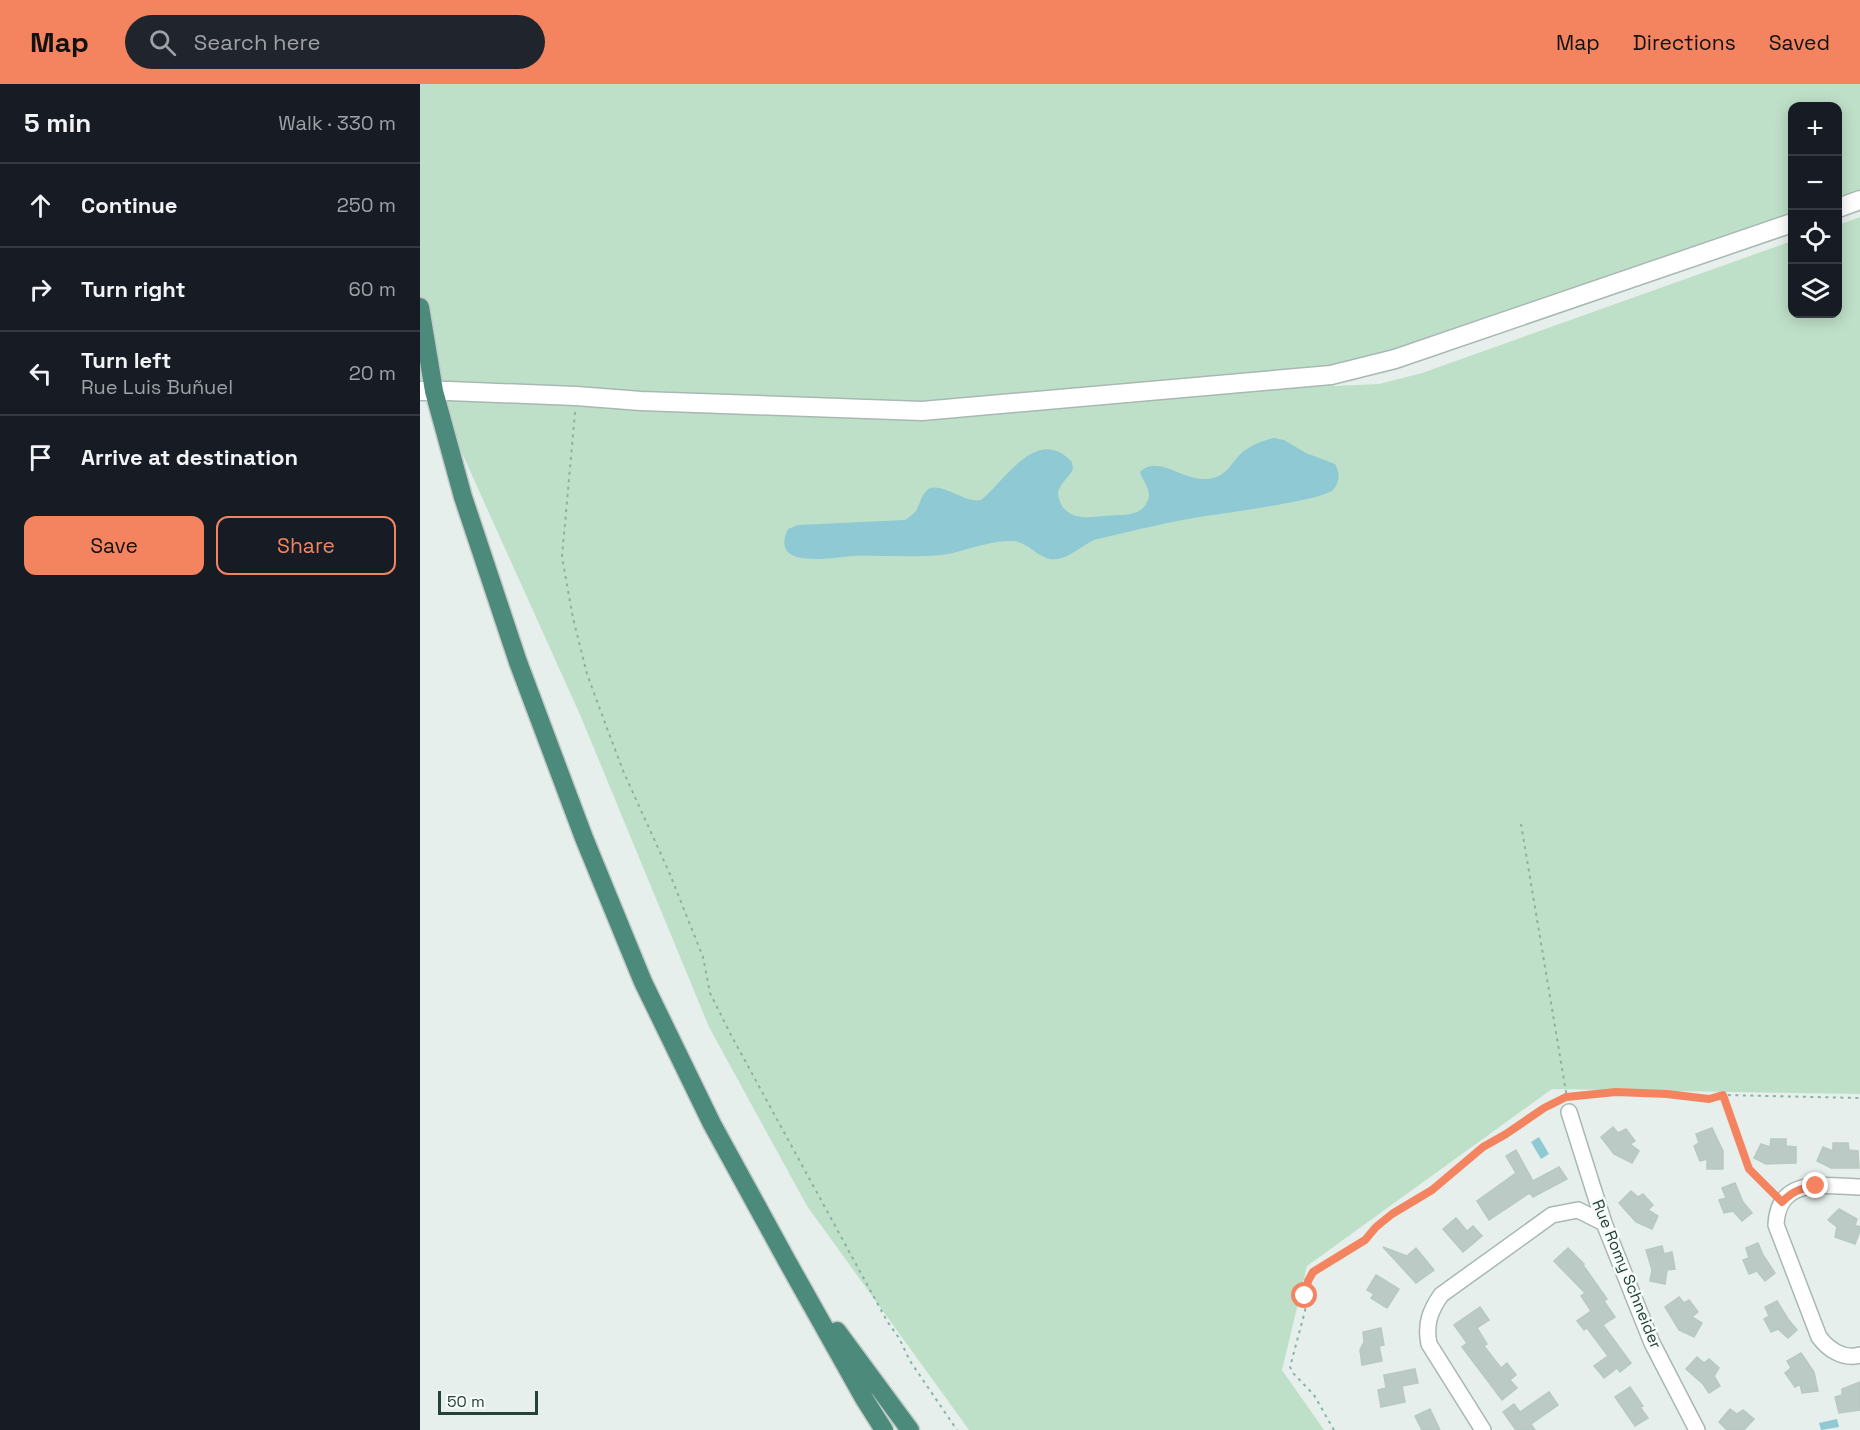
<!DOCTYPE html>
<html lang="en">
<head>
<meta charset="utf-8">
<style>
  body { margin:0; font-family:"Space Grotesk",sans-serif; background:#20242c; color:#f1f3f6 }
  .controls { position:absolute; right:18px; top:18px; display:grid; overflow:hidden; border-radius:12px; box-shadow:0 3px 15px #0003 }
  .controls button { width:54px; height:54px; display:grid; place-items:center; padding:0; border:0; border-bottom:2px solid #363941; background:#171b24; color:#f1f3f6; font:30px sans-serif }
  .scale { position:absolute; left:18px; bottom:15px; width:100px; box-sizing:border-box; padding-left:6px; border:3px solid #24423a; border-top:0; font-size:16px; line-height:21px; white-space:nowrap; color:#24423a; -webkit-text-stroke:4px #f7fbf9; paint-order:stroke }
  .stop { position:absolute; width:18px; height:18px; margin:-14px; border:4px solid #f4845f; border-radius:50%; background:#fff }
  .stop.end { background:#f4845f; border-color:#fff; box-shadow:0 2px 6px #0008 }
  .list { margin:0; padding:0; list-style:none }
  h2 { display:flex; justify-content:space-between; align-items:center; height:78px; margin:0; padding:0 24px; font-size:26px }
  h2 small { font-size:20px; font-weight:400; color:#9ea1a6 }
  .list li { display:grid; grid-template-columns:39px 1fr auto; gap:18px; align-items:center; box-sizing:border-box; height:84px; padding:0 24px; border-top:2px solid #363941 }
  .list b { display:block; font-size:22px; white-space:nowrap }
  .list p { margin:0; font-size:20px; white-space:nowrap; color:#9ea1a6 }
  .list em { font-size:20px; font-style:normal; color:#9ea1a6 }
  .actions { display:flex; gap:12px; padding:18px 24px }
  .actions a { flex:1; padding:14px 0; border:2px solid #f4845f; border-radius:12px; text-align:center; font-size:21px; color:#f4845f }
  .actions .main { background:#f4845f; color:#111 }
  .icon { flex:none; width:33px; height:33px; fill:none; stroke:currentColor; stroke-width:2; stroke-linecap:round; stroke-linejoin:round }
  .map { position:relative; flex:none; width:1440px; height:1346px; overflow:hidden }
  header { display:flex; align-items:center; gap:36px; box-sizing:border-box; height:84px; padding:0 30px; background:#f4845f; color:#111 }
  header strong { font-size:28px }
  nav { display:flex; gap:33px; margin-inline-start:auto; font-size:21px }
  .search { width:420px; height:54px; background:#20242c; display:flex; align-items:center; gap:15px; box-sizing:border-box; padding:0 21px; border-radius:33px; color:#9ea1a6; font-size:22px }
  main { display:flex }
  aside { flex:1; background:#171b24 }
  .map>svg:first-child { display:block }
  .green { fill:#bfe0c8 }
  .water { fill:#8ec9d4 }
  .building { fill:#bbcac4; stroke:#b8c9c2; stroke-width:1.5 }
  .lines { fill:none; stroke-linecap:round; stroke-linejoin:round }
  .minor-casing { stroke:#a8b8b2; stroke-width:18 }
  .tertiary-casing { stroke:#a8b8b2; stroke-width:21 }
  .trunk-casing { stroke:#c2cac8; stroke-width:21 }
  .path { stroke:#86b3a5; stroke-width:2; stroke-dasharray:3 4.5; stroke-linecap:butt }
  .minor { stroke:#fff; stroke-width:15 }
  .tertiary { stroke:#fff; stroke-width:18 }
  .trunk { stroke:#4c8a7c; stroke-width:18 }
  .route { stroke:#f4845f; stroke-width:8 }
  .labels { text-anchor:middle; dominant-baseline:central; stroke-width:5; stroke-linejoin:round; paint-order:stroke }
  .street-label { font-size:16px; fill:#24423a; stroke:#f7fbf9 }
</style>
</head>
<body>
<header>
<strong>Map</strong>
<div class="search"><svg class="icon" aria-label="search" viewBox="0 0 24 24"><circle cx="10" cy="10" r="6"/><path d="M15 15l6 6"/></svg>Search here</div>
<nav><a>Map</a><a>Directions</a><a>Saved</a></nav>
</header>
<main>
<aside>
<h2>5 min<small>Walk · 330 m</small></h2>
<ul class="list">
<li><svg class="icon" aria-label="ahead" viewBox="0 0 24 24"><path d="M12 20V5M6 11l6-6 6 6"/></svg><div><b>Continue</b></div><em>250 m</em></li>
<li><svg class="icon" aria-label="right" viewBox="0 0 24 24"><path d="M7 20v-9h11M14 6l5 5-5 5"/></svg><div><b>Turn right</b></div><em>60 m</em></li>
<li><svg class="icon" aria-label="left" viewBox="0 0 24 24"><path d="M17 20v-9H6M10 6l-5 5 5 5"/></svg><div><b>Turn left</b><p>Rue Luis Buñuel</p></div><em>20 m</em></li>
<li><svg class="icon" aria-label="arrive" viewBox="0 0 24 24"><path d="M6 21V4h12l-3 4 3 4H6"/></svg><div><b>Arrive at destination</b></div></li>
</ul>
<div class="actions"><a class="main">Save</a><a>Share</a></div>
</aside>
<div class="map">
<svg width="1440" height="1346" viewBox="0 0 1440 1346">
  <rect width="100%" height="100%" fill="#e6efeb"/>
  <!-- green -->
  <path class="green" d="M0 0H1440V116L1418 123V22H1372V139L911 291 914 302 959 300 1002 289 1372 157V230H1418V141L1440 133V1010L1132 1005 887 1182 862 1286 904 1346H549L387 1122 289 943 161 633 14 307H0Z"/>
  <!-- water -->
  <path class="water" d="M854 354 864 356 886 369 915 380C920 388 920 399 913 406 901 417 797 430 773 434 740 440 707 448 674 456 663 461 650 473 638 475 620 478 610 458 593 457 568 456 544 468 521 471 491 474 462 471 433 472 414 473 348 487 368 445L378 441 485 436C488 434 493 430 496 427 500 420 501 412 507 406 520 396 545 420 561 416 585 397 617 340 652 378L653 385C649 393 639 401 638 409 638 413 640 418 642 422 653 437 670 433 685 432 699 430 720 434 727 418 733 407 723 398 720 388 737 370 762 396 785 395 809 394 809 379 824 367 833 360 844 356 854 354Z
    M1119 1053 1129 1070 1121 1075 1111 1058Z
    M1417 1335 1419 1343 1401 1346 1399 1339Z"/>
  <!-- building -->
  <path class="building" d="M1193 1043 1198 1049 1206 1045 1215 1057 1210 1060 1219 1067 1212 1079 1194 1070 1181 1053Z
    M1292 1044 1303 1067V1085H1287V1075L1280 1077 1274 1062 1279 1059 1276 1050Z
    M1351 1055H1366V1062L1376 1063V1079L1346 1080 1334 1074 1341 1060 1350 1063Z
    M1413 1059H1428L1429 1066 1438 1067 1439 1084H1411L1397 1077 1403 1063 1413 1067Z
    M1096 1066 1113 1097 1139 1083 1147 1095 1113 1113 1110 1109 1108 1110 1069 1136 1057 1117 1096 1089 1086 1072Z
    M1315 1099 1323 1118 1332 1129 1322 1137 1313 1127 1304 1129 1299 1116 1306 1114 1302 1104Z
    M1211 1107 1218 1113 1223 1110 1233 1121 1228 1126 1238 1132 1232 1145 1216 1138 1199 1119Z
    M1419 1125 1437 1135 1435 1141 1440 1143V1147L1435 1160 1415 1153 1417 1143 1408 1136Z
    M1036 1134 1047 1147 1053 1142 1062 1152 1043 1168 1023 1145Z
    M1338 1159 1343 1171 1355 1189 1345 1197 1337 1187 1329 1190 1323 1176 1329 1174 1326 1164Z
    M1242 1162 1244 1170 1252 1168 1255 1185 1247 1186 1245 1200 1230 1197 1232 1186 1226 1166Z
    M963 1163 987 1172 996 1164 1014 1186 996 1199Z
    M1148 1164 1164 1180 1163 1181 1187 1215 1184 1217 1195 1233 1183 1241 1211 1279 1200 1288 1197 1284 1184 1294 1174 1282 1188 1272 1167 1244 1164 1246 1157 1237 1171 1227 1161 1212 1165 1209 1134 1177Z
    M956 1191 979 1205 967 1224 951 1214 954 1210 947 1206Z
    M1259 1213 1264 1219 1269 1216 1278 1228 1272 1233 1282 1239 1274 1253 1259 1246 1245 1223Z
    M1357 1217 1368 1235 1377 1246 1368 1254 1358 1245 1351 1248 1344 1235 1349 1232 1345 1223Z
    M1060 1223 1069 1236 1057 1244 1067 1260 1064 1262 1081 1284 1087 1279 1096 1291 1090 1296 1097 1304 1082 1316 1042 1263 1047 1259 1034 1241Z
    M961 1244 964 1261 959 1262 962 1277 942 1281 940 1266 944 1258 943 1248Z
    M1381 1269 1394 1288 1398 1307 1382 1309 1380 1300 1375 1303 1365 1289 1371 1284 1367 1277Z
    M1277 1273 1284 1279 1289 1275 1299 1284 1294 1292 1300 1302 1289 1309 1283 1300 1266 1285Z
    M995 1285 998 1299 982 1302 985 1318 961 1323 958 1306 966 1304 964 1291Z
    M1440 1298V1326L1419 1329 1415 1313 1422 1311V1305Z
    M1210 1303 1223 1322 1220 1323 1228 1334 1215 1342 1195 1313Z
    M1129 1308 1138 1321 1111 1340 1115 1346H1096L1083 1328 1094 1320 1100 1328Z
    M1010 1325 1020 1346H1002L995 1332Z
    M1310 1325 1317 1330 1323 1326 1334 1335 1324 1346H1307L1299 1338Z"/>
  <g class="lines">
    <defs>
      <path id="minor" d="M1149 1028 1184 1139 1232 1259 1277 1346
        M1440 1103C1404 1102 1358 1092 1356 1141L1399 1253C1408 1265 1423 1276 1440 1271
        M1063 1346 1009 1260C1005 1240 1010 1227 1021 1211L1132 1131 1158 1126 1184 1139"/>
      <path id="tertiary" d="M1418 124 1440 116
        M0 307H29L156 312 221 317 502 327 911 291 975 275 1372 139"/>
      <path id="trunk" d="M0 223 14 307 43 413 98 578 164 754 223 898 292 1040 367 1177 445 1316 464 1346
        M417 1247 490 1346"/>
    </defs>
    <!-- minor casing -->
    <use href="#minor" class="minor-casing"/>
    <!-- tertiary casing -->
    <use href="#tertiary" class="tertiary-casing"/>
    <!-- trunk casing -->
    <use href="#trunk" class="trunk-casing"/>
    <!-- path -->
    <path class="path" d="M155 328 142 473 153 534 167 590 188 647 204 689 249 788 283 873 290 909 311 951 467 1237 479 1254 490 1277 537 1346
      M1101 740 1147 1014
      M1303 1012 1329 1085 1353 1109
      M1144 1014C1171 1006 1219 1007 1247 1010 1267 1013 1283 1017 1303 1011L1440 1014
      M914 1346 894 1311 873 1289 870 1283 885 1227 888 1197 893 1188 945 1156 956 1143 972 1130 1012 1106 1063 1063 1139 1016"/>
    <!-- minor -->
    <use href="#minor" class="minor"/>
    <!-- tertiary -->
    <use href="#tertiary" class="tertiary"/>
    <!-- trunk -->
    <use href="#trunk" class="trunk"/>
  </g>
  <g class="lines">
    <!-- route -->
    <path class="route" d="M885 1212 888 1197 893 1188 945 1156 956 1143 972 1130 1012 1106 1063 1063 1086 1050 1124 1024 1146 1013 1196 1008 1247 1010 1289 1015 1303 1011 1329 1085 1362 1118C1373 1107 1381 1104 1396 1102"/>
  </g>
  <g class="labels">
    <!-- street labels -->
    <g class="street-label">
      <text transform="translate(1207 1190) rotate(68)">Rue Romy Schneider</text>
    </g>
  </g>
</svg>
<div class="controls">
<button>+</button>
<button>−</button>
<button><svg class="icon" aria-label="locate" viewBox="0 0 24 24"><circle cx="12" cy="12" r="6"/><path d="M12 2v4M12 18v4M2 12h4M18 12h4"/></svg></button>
<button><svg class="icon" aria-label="layers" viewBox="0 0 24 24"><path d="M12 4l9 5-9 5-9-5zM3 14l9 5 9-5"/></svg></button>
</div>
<div class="scale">50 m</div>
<div class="stop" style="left:885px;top:1212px"></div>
<div class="stop end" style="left:1396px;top:1102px"></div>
</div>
</main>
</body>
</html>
